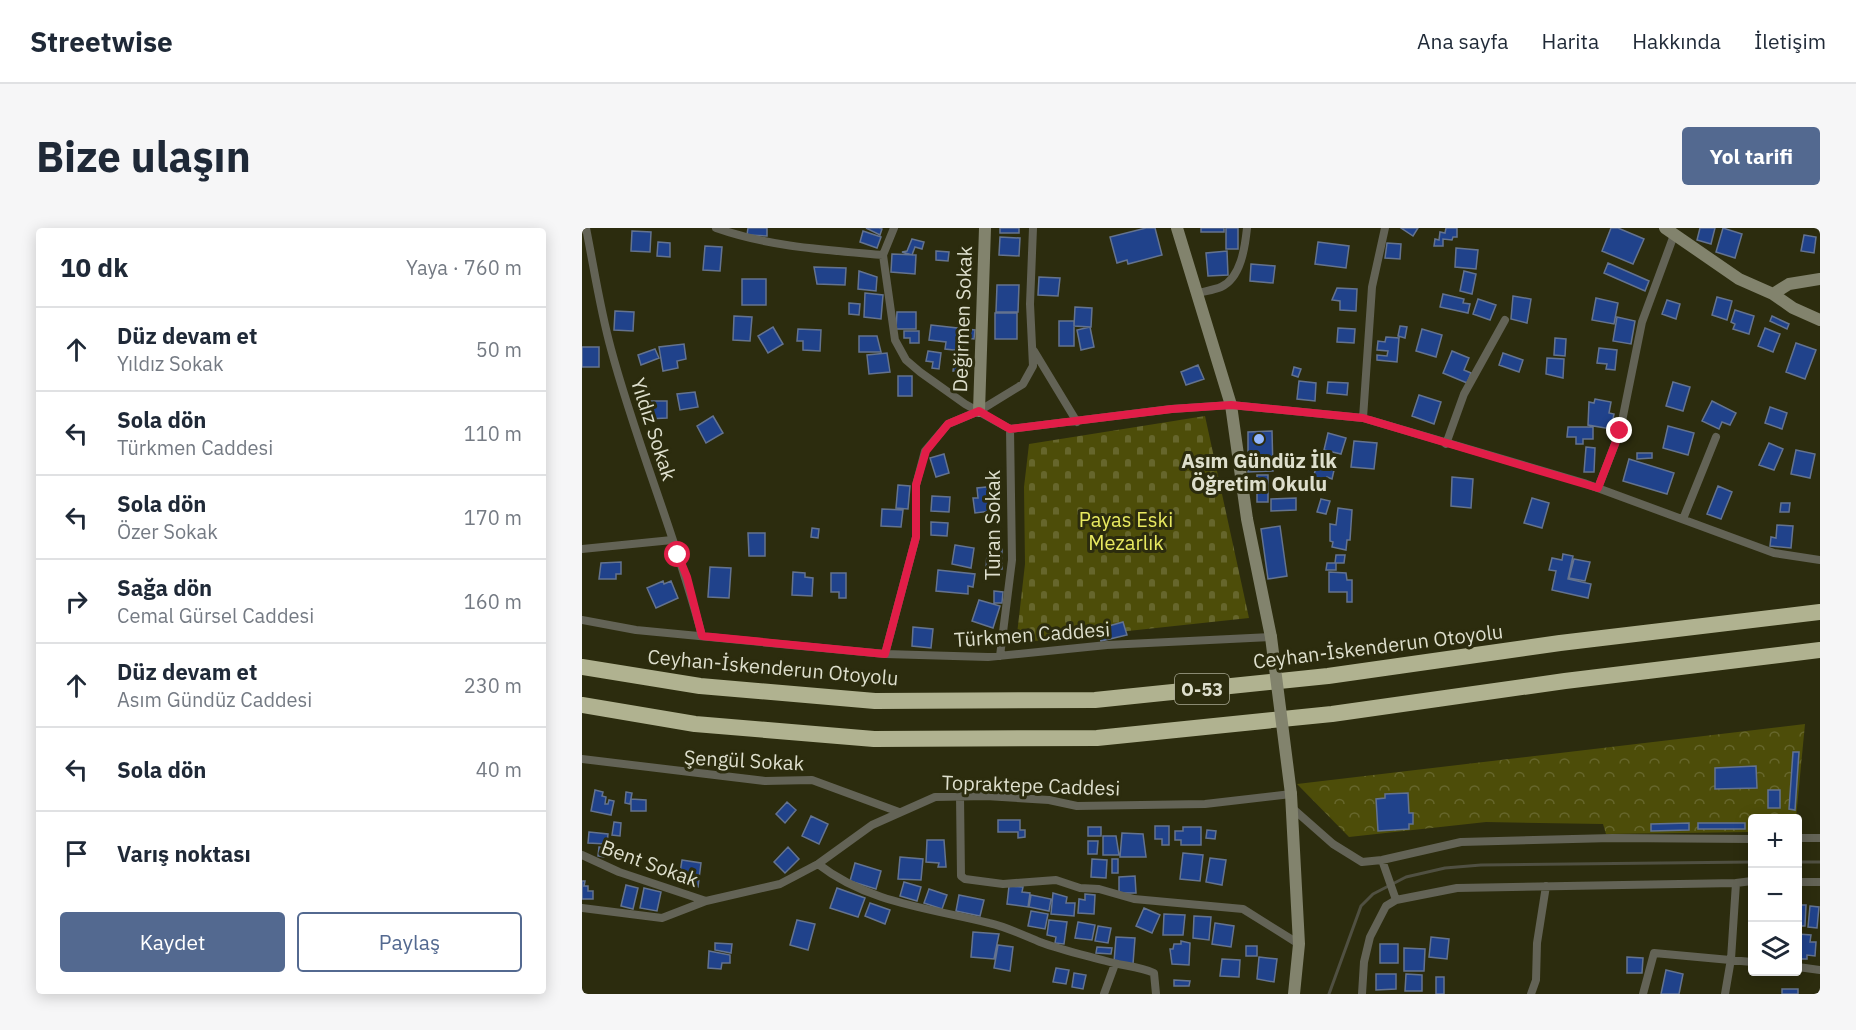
<!DOCTYPE html>
<html lang="tr">
<head>
<meta charset="utf-8">
<style>
  body { margin:0; font-family:"IBM Plex Sans",sans-serif; background:#f6f6f7; color:#1f2937 }
  .controls { position:absolute; right:18px; bottom:18px; display:grid; overflow:hidden; border-radius:6px; box-shadow:0 3px 15px #0003 }
  .controls button { width:54px; height:54px; display:grid; place-items:center; padding:0; border:0; border-bottom:2px solid #e0e1e3; background:#fff; color:#1f2937; font:30px sans-serif }
  .stop { position:absolute; width:18px; height:18px; margin:-14px; border:4px solid #e11d48; border-radius:50%; background:#fff }
  .stop.end { background:#e11d48; border-color:#fff; box-shadow:0 2px 6px #0008 }
  .list { margin:0; padding:0; list-style:none }
  h2 { display:flex; justify-content:space-between; align-items:center; height:78px; margin:0; padding:0 24px; font-size:26px }
  h2 small { font-size:20px; font-weight:400; color:#747a83 }
  .list li { display:grid; grid-template-columns:39px 1fr auto; gap:18px; align-items:center; box-sizing:border-box; height:84px; padding:0 24px; border-top:2px solid #e0e1e3 }
  .list b { display:block; font-size:22px; white-space:nowrap }
  .list p { margin:0; font-size:20px; white-space:nowrap; color:#747a83 }
  .list em { font-size:20px; font-style:normal; color:#747a83 }
  .actions { display:flex; gap:12px; padding:18px 24px }
  .actions a { flex:1; padding:14px 0; border:2px solid #536990; border-radius:6px; text-align:center; font-size:21px; color:#536990 }
  .actions .main { background:#536990; color:#fff }
  .icon { flex:none; width:33px; height:33px; fill:none; stroke:currentColor; stroke-width:2; stroke-linecap:round; stroke-linejoin:round }
  .map { position:relative; flex:none; width:1238px; height:766px; overflow:hidden; border-radius:6px }
  header { display:flex; align-items:center; gap:36px; box-sizing:border-box; height:84px; padding:0 30px; background:#fff; border-bottom:2px solid #e0e1e3 }
  header strong { font-size:28px }
  nav { display:flex; gap:33px; margin-inline-start:auto; font-size:21px }
  .intro { display:flex; align-items:center; justify-content:space-between; box-sizing:border-box; height:144px; padding:0 36px }
  h1 { margin:0; font-size:42px }
  .button { padding:15px 27px; border-radius:6px; background:#536990; color:#fff; font-size:21px; font-weight:700 }
  main { display:flex; gap:36px; padding:0 36px }
  aside { flex:1; background:#fff; border-radius:6px; box-shadow:0 3px 15px #0003 }
  .map>svg:first-child { display:block }
  .cemetery { fill:url(#cemetery-stones) }
  .park { fill:url(#park-crowns) }
  .lines { fill:none; stroke-linecap:round; stroke-linejoin:round }
  .stream { stroke:#505042; stroke-width:3 }
  .building { fill:#20428b; stroke:#64738f; stroke-width:1.5 }
  .street { stroke:#636356; stroke-width:8 }
  .secondary { stroke:#82836d; stroke-width:12 }
  .highway { stroke:#b0b290; stroke-width:16 }
  .secondary-bridge { stroke:#82836d; stroke-width:12 }
  .route { stroke:#e11d48; stroke-width:8 }
  .poi-dot { fill:#93b7fd; stroke:#2c2c0e; stroke-width:2 }
  .labels { text-anchor:middle; dominant-baseline:central; stroke-width:6; stroke-linejoin:round; paint-order:stroke }
  .shield { fill:#2c2c0e; stroke:#a9a994; stroke-width:1.5 }
  .shield-label { font-size:18px; font-weight:bold; fill:#dedfcd }
  .street-label { font-size:20px; fill:#dedfcd; stroke:#2c2c0e }
  .poi-label { font-size:20px; font-weight:bold; fill:#dedfcd; stroke:#2c2c0e }
  .park-label { font-size:20px; fill:#e8e960; stroke:#2c2c0e }
</style>
</head>
<body>
<header>
<strong>Streetwise</strong>
<nav><a>Ana sayfa</a><a>Harita</a><a>Hakkında</a><a>İletişim</a></nav>
</header>
<div class="intro"><h1>Bize ulaşın</h1><a class="button">Yol tarifi</a></div>
<main>
<aside>
<h2>10 dk<small>Yaya · 760 m</small></h2>
<ul class="list">
<li><svg class="icon" aria-label="ahead" viewBox="0 0 24 24"><path d="M12 20V5M6 11l6-6 6 6"/></svg><div><b>Düz devam et</b><p>Yıldız Sokak</p></div><em>50 m</em></li>
<li><svg class="icon" aria-label="left" viewBox="0 0 24 24"><path d="M17 20v-9H6M10 6l-5 5 5 5"/></svg><div><b>Sola dön</b><p>Türkmen Caddesi</p></div><em>110 m</em></li>
<li><svg class="icon" aria-label="left" viewBox="0 0 24 24"><path d="M17 20v-9H6M10 6l-5 5 5 5"/></svg><div><b>Sola dön</b><p>Özer Sokak</p></div><em>170 m</em></li>
<li><svg class="icon" aria-label="right" viewBox="0 0 24 24"><path d="M7 20v-9h11M14 6l5 5-5 5"/></svg><div><b>Sağa dön</b><p>Cemal Gürsel Caddesi</p></div><em>160 m</em></li>
<li><svg class="icon" aria-label="ahead" viewBox="0 0 24 24"><path d="M12 20V5M6 11l6-6 6 6"/></svg><div><b>Düz devam et</b><p>Asım Gündüz Caddesi</p></div><em>230 m</em></li>
<li><svg class="icon" aria-label="left" viewBox="0 0 24 24"><path d="M17 20v-9H6M10 6l-5 5 5 5"/></svg><div><b>Sola dön</b></div><em>40 m</em></li>
<li><svg class="icon" aria-label="arrive" viewBox="0 0 24 24"><path d="M6 21V4h12l-3 4 3 4H6"/></svg><div><b>Varış noktası</b></div></li>
</ul>
<div class="actions"><a class="main">Kaydet</a><a>Paylaş</a></div>
</aside>
<div class="map">
<svg width="1238" height="766" viewBox="0 0 1238 766">
  <defs>
    <pattern id="cemetery-stones" width="16" height="16" patternUnits="userSpaceOnUse" patternTransform="scale(1.5)"><rect width="16" height="16" fill="#4d4d09"/><path d="M2 7V4a2 2 0 0 1 4 0v3zM10 15v-3a2 2 0 0 1 4 0v3z" fill="#66662c"/></pattern>
    <pattern id="park-crowns" width="20" height="18" patternUnits="userSpaceOnUse" patternTransform="scale(1.5)"><rect width="20" height="18" fill="#4d4d09"/><path d="M2 6a3 3 0 1 1 6 0M12 15a3 3 0 1 1 6 0" fill="none" stroke="#66662c"/></pattern>
  </defs>
  <rect width="100%" height="100%" fill="#2c2c0e"/>
  <!-- cemetery -->
  <path class="cemetery" d="M623 188 667 390 434 415 443 336 442 259 447 216Z"/>
  <!-- park -->
  <path class="park" d="M1223 496 1214 590H1170V604L1024 606 1021 596 904 594 767 609 715 556Z"/>
  <g class="lines">
    <!-- stream -->
    <path class="stream" d="M1216 634H1238
      M747 766 779 678 791 666 824 649 863 640 899 637 1170 634"/>
  </g>
  <!-- building -->
  <path class="building" d="M166 0H185V8L165 7Z
    M284 0H297L300 1 298 7Z
    M418 0H437V5H418Z
    M564 0H573L580 27 546 36 545 32 535 35 528 9Z
    M619 0H642V4H619Z
    M644 0H656V21H644Z
    M819 0H836L831 8Z
    M864 0H875V9H871L870 12 861 11V18H852L853 11 857 12 858 4 863 5Z
    M1029 0H1036L1062 11 1051 36 1020 23Z
    M1118 0H1133L1129 16 1115 12Z
    M1141 0 1160 6 1153 30 1134 24Z
    M50 3 69 4 68 24 49 23Z
    M281 3 299 9 295 20 278 14Z
    M1222 7 1234 9 1232 25 1219 23Z
    M418 9 438 10 437 28 417 27Z
    M330 11 342 14 340 21 333 19 330 27 320 24 325 23Z
    M76 14 88 15V29L75 28Z
    M736 14 767 18 764 40 733 36Z
    M805 15 819 16 818 31 803 30Z
    M123 18 140 19 138 43 121 42Z
    M874 20 896 22 894 41 873 39Z
    M354 23 367 24 366 33 354 32Z
    M645 23 646 47 626 48 624 25Z
    M310 26 334 27 333 46 309 44Z
    M1026 35 1067 53 1063 63 1022 45Z
    M669 36 693 38 691 55 668 53Z
    M232 39 264 40 263 57 235 56Z
    M277 43 295 49 294 63 276 61Z
    M882 43 894 46 890 66 878 63Z
    M457 49 478 50 476 68 456 67Z
    M160 51H184V77H160Z
    M415 57H437L436 84H414Z
    M755 60 775 61 774 83 758 82V73L750 72Z
    M283 65 301 67 299 91 282 89Z
    M861 66 882 71 881 75 888 76 886 85 858 79Z
    M931 68 949 71 945 95 929 91Z
    M1135 69 1150 73 1145 92 1130 87Z
    M1014 70 1036 75 1032 96 1010 92Z
    M896 71 914 77 908 92 891 86Z
    M1085 72 1098 76 1094 91 1080 86Z
    M267 75 278 76 277 87 267 86Z
    M493 79 510 80 509 99 492 98Z
    M1153 82 1172 88 1167 106 1151 101 1153 96 1149 94Z
    M33 83 52 84 51 103 32 102Z
    M315 84H334V101H314Z
    M413 85H435V111H413Z
    M152 88 170 89 168 113 151 112Z
    M1190 88 1207 96 1205 101 1188 93Z
    M1035 89 1053 93 1049 116 1031 113Z
    M477 93H492V118H477Z
    M349 97 393 102 392 111 383 110 381 123 363 121 364 114 347 112Z
    M818 98 825 99 823 110 816 108Z
    M191 99 201 116 186 125 176 108Z
    M508 99 512 119 499 122 495 102Z
    M756 100 773 101 772 115 755 114Z
    M1183 100 1198 106 1191 124 1176 118Z
    M216 101 239 102 238 123 221 122V113H215Z
    M840 101 860 107 854 129 834 123Z
    M322 103H337V115H328V110H322Z
    M277 108H295L299 124H277Z
    M804 109 817 110 815 134 795 132V127L805 128 806 123 795 122 796 113 803 114Z
    M973 110 984 111 983 128 972 127Z
    M1214 115 1234 122 1223 151 1204 144Z
    M102 116 104 131 95 133 96 140 81 143 77 119Z
    M0 119H17V139H0Z
    M1017 120 1035 122 1033 142 1024 141 1025 136 1015 135Z
    M73 121 77 130 59 137 56 127Z
    M346 123 359 125 357 141 350 140 351 134 344 133Z
    M870 123 887 130 882 142 889 145 885 155 861 145Z
    M305 125 308 144 287 146 285 127Z
    M921 125 941 132 937 144 917 137Z
    M965 130 982 131 981 150 964 146Z
    M372 136 381 137 380 143H371Z
    M616 137 622 151 604 157 599 144Z
    M712 139 719 141 716 149 710 147Z
    M316 148H330V168H316Z
    M717 153 734 155 733 173 715 171Z
    M746 154 766 155 765 167 745 165Z
    M1091 154 1108 159 1101 183 1084 178Z
    M113 164 116 179 98 182 95 166Z
    M837 167 859 174 852 196 830 188Z
    M1013 171 1029 174 1027 185 1032 186 1029 201 1006 197 1007 174 1012 175Z
    M64 173H85V190L64 191Z
    M1130 173 1154 185 1148 197 1140 194 1137 201 1120 193Z
    M1188 179 1205 185 1200 201 1183 195Z
    M131 188 141 205 124 215 115 198Z
    M1086 198 1112 205 1106 227 1081 220Z
    M986 199H1011V211H1001V216H994V209H985Z
    M690 203 691 243 666 244V204Z
    M746 205 764 210 759 226 742 222Z
    M772 213 795 215 792 241 769 239Z
    M1187 215 1201 221 1192 242 1177 237Z
    M1004 219 1013 220 1012 244H1002Z
    M1214 222 1233 226 1228 250 1209 246Z
    M1055 225H1070V230L1055 231Z
    M362 226 367 245 354 249 348 230Z
    M1047 231 1092 245 1085 266 1041 253Z
    M736 233 753 238 750 251 745 249 741 260 729 257Z
    M675 247H686V274H675Z
    M870 249 891 251 889 280 869 278Z
    M316 257 328 258 326 281 314 280Z
    M414 258 417 282 393 285 391 270H396L395 260Z
    M1136 258 1150 264 1139 291 1125 286Z
    M350 268 368 269 367 284 349 283Z
    M714 270V282L689 283V271Z
    M950 270 967 275 960 300 942 295Z
    M739 271 748 273 744 286 735 284Z
    M1199 275H1208L1207 284H1198Z
    M756 280 770 282 768 312H765L764 322 750 319 751 314 748 313V296L754 297Z
    M300 281 321 282 319 299 299 298Z
    M349 294 366 295 365 308 349 307Z
    M1195 297 1211 298 1209 320 1188 318 1189 309 1194 310Z
    M698 298 705 348 686 351 679 301Z
    M230 300 237 301 236 310 229 309Z
    M166 305H183V328H167Z
    M373 317 392 320 389 340 370 336Z
    M411 321H420V341H404L405 326 411 327Z
    M981 326 991 328 986 351 1009 356 1006 370 970 362 974 343 967 342 970 330 980 332Z
    M754 327H763L762 335H753Z
    M992 331 1008 334 1003 353 987 350Z
    M39 334V346H34V351H17L19 335Z
    M745 335H754V342H744Z
    M128 339 149 340 147 370 126 369Z
    M356 342 393 346 391 359 386 358V366L354 363Z
    M211 344 223 345V349L231 350 230 368 210 367Z
    M747 344 764 345 765 352H770V374H765V364H747Z
    M249 345H264V370H257V364H249Z
    M81 353 82 356 89 353 96 370 74 380 65 360Z
    M412 363 421 364 420 375H412Z
    M397 372 418 378 411 400 390 393Z
    M541 394 545 407 519 413 516 401Z
    M331 399 351 401 349 420 330 418Z
    M1211 524H1217L1213 582 1207 581Z
    M1174 538 1175 560 1133 561V540Z
    M13 562 21 564 20 568 24 569 23 576H26L27 572 32 573 29 587 9 583Z
    M1186 562H1198V580H1186Z
    M44 564 50 565 48 576 43 575Z
    M826 565 827 585H831V596H827V601L796 603 794 571 803 570V566Z
    M49 571 64 572V583H49Z
    M205 574 214 582 203 595 194 586Z
    M229 588 246 596 237 616 220 608Z
    M416 592H438V602H443V609L436 610V604H416Z
    M32 594 39 595 38 608 30 607Z
    M1107 595V602L1069 603V596Z
    M1116 595H1163V601H1116Z
    M573 598H587V617H580V611H573Z
    M506 599H519V608H506Z
    M601 599H619V617H599V612H593V603H601Z
    M625 602 634 603 633 611 624 610Z
    M7 604 26 606 25 616 6 615Z
    M540 605 561 606 564 629H538Z
    M521 608H534L537 627H521Z
    M345 612H362L364 639H356L357 635 344 634Z
    M506 613H516L515 626H506Z
    M17 619 23 620 22 629 16 628Z
    M206 619 217 631 203 645 192 634Z
    M601 625 621 627 618 653 598 651Z
    M318 629 341 631 339 652 316 651Z
    M628 630 644 632 640 657 624 654Z
    M510 631 525 632 524 650 509 649Z
    M530 631H536V645H530Z
    M100 632 119 635 116 659 110 658V653L97 651Z
    M273 635 299 643 294 661 268 653Z
    M553 648 554 665H537V649Z
    M0 653H3L2 658H6V663H11V671H0Z
    M322 654 339 659 335 673 318 668Z
    M44 657 56 660 51 681 39 678Z
    M427 658 441 659 440 664 448 665 446 679 425 676Z
    M62 660 79 664 75 683 58 680Z
    M255 660 283 670 276 689 248 680Z
    M347 661 365 667 360 681 342 675Z
    M471 665 485 669 484 675H493L492 688 469 686Z
    M503 666 513 667 512 686 496 685 497 671 503 672Z
    M377 667 402 672 398 688 374 683Z
    M449 667 469 671 467 683 447 679Z
    M288 675 308 682 303 696 283 688Z
    M1216 677H1224L1223 698H1216Z
    M1228 678 1237 679 1235 700 1226 699Z
    M562 680 578 687 570 705 554 698Z
    M449 683 466 686 463 701 446 698Z
    M582 686 603 687 601 707H581Z
    M612 688 629 689 627 712 611 710Z
    M215 692 233 696 226 722 208 717Z
    M467 692 485 694 482 716 473 715 474 709 465 707Z
    M496 694 513 697 510 712 493 710Z
    M633 695 652 698 649 719 630 716Z
    M516 698 529 700 526 715 513 713Z
    M391 704 417 706 412 731 389 729Z
    M1216 706 1229 707 1228 714H1234L1233 728 1225 727V731H1216Z
    M534 709 553 710 551 736 532 734Z
    M849 709 867 711 865 731 847 729Z
    M599 713 608 715 607 737 590 736 588 721H591L592 716H599Z
    M133 715 150 716 149 725 133 722Z
    M798 716H816V735H798Z
    M416 717 431 719 428 743 412 740Z
    M664 718H675V728H664Z
    M515 719 530 720 529 726 514 725Z
    M822 720 843 721 842 743H822Z
    M127 723 148 727V735H140L139 741 126 740Z
    M677 729 695 731 692 754 675 751Z
    M1045 729 1061 730 1060 745H1045Z
    M640 731 658 732 657 749 638 748Z
    M474 740 487 742 484 756 471 754Z
    M1084 742 1101 746 1097 766H1079Z
    M492 745 504 747 501 761 490 759Z
    M794 746H814V761L794 762Z
    M824 746 840 747V763H823Z
    M854 749H862V766H854Z
    M592 752 608 753 607 758H592Z
    M1200 761H1216V766H1200Z"/>
  <g class="lines">
    <!-- street -->
    <path class="street" d="M4 0C12 40 18 81 29 121 55 218 95 311 120 408
      M134 0C188 19 244 22 301 27
      M312 0 301 27 313 112 324 132 338 144 383 176 428 201 589 181 649 177 781 190 1002 255 1192 325 1238 332
      M616 65C623 63 632 62 639 59 659 50 663 19 665 0
      M452 123 495 194
      M781 190 790 59 803 0
      M864 216 882 166 923 92
      M1016 260 1038 203 1060 94 1092 7
      M1101 291 1134 209
      M0 321 90 312
      M0 392 54 402 303 426 406 429 525 417 689 409
      M303 426 334 309V257L343 223 366 196 397 183 441 156 451 138 448 76 451 0
      M418 428 430 332 428 201
      M0 531 183 553 230 552 317 584
      M378 568 379 648 383 651 421 656 474 652 498 660 517 661 552 671 661 681 717 716
      M709 579 751 616 780 634 800 632 879 614 1030 610 1170 611
      M1216 610H1238
      M0 627 37 644 124 673
      M800 632 814 672
      M236 636C286 675 347 680 407 695 425 699 441 707 458 714 479 722 502 727 524 733 540 738 557 738 572 745L574 766
      M1216 654H1238
      M0 680 80 690 124 673 198 656 236 636 290 597 353 569 404 568 467 572 495 578 623 576 709 566
      M1216 739 1238 742
      M522 766 533 736
      M780 766 782 734 788 709 804 678 814 672 875 660 1154 655
      M949 766 954 752 955 715 964 658
      M1061 766 1072 725 1170 734
      M1143 766 1149 731 1154 655 1170 653"/>
    <!-- secondary -->
    <path class="secondary" d="M595 0 649 177 665 291 689 409
      M1083 0 1157 51 1191 66 1211 80 1238 92
      M1191 66 1207 56 1238 51
      M397 183 403 0
      M709 566 717 716 712 766"/>
    <!-- highway -->
    <path class="highway" d="M0 439 118 458 293 473 513 472 746 448 978 415 1238 384
      M0 477 113 496 292 511 515 510 750 486 983 453 1238 422"/>
    <!-- secondary-bridge -->
    <path class="secondary-bridge" d="M689 409 709 566"/>
  </g>
  <g class="lines">
    <!-- route -->
    <path class="route" d="M96 327 105 349 120 408 303 426 334 309V257L344 223 366 196 397 183 428 201 590 181 649 177 781 190 1016 260 1038 203"/>
  </g>
  <!-- markers -->
  <circle class="poi-dot" cx="677" cy="211" r="6"/>
  <g class="labels">
    <!-- shield labels -->
    <rect class="shield" x="593" y="446" width="54" height="30" rx="4.5"/>
    <g class="shield-label">
      <text x="620" y="461">O-53</text>
    </g>
    <!-- street labels -->
    <g class="street-label">
      <text transform="translate(380 91) rotate(-88)">Değirmen Sokak</text>
      <text transform="translate(72 201) rotate(72)">Yıldız Sokak</text>
      <text transform="translate(410 297) rotate(-90)">Turan Sokak</text>
      <text transform="translate(450 406) rotate(-4)">Türkmen Caddesi</text>
      <text transform="translate(796 418) rotate(-7)">Ceyhan-İskenderun Otoyolu</text>
      <text transform="translate(191 439) rotate(5)">Ceyhan-İskenderun Otoyolu</text>
      <text transform="translate(162 532) rotate(3)">Şengül Sokak</text>
      <text transform="translate(449 557) rotate(2)">Topraktepe Caddesi</text>
      <text transform="translate(68 635) rotate(20)">Bent Sokak</text>
    </g>
    <!-- poi labels -->
    <g class="poi-label">
      <text x="677" y="232">Asım Gündüz İlk<tspan x="677" dy="23">Öğretim Okulu</tspan></text>
    </g>
    <!-- park labels -->
    <g class="park-label">
      <text x="544" y="291">Payas Eski<tspan x="544" dy="23">Mezarlık</tspan></text>
    </g>
  </g>
</svg>
<div class="controls">
<button>+</button>
<button>−</button>
<button><svg class="icon" aria-label="layers" viewBox="0 0 24 24"><path d="M12 4l9 5-9 5-9-5zM3 14l9 5 9-5"/></svg></button>
</div>
<div class="stop" style="left:96px;top:327px"></div>
<div class="stop end" style="left:1038px;top:203px"></div>
</div>
</main>
</body>
</html>
